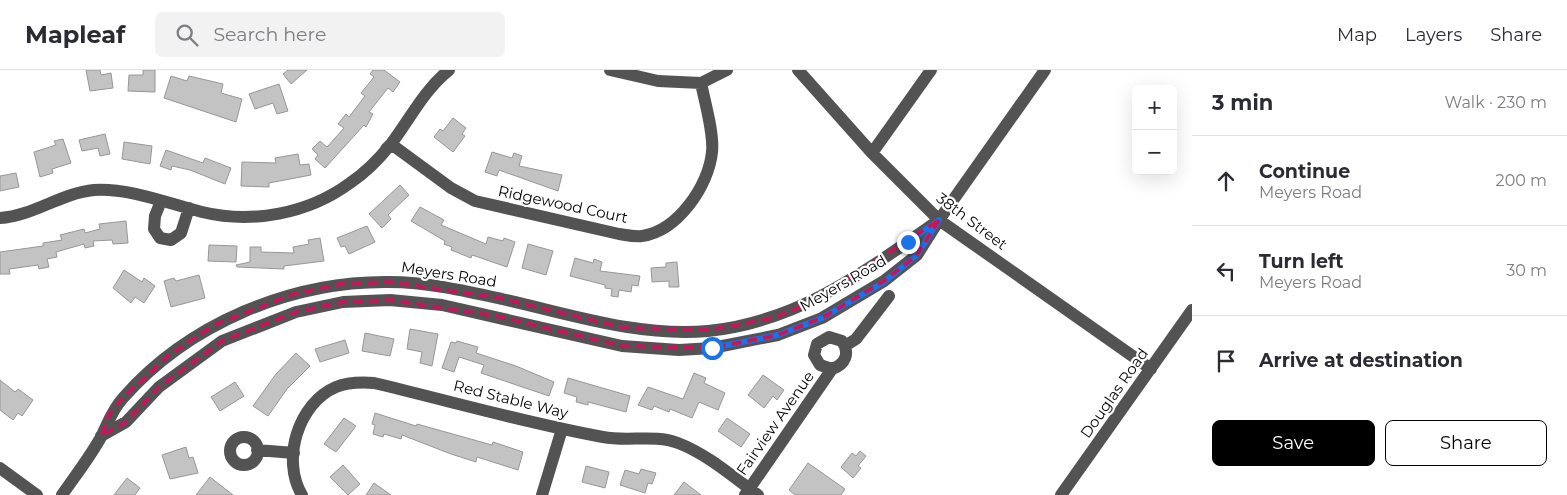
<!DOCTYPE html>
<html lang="en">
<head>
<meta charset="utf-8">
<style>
  body { margin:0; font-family:Montserrat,sans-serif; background:#f2f2f3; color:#2b2b33 }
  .controls { position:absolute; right:15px; top:15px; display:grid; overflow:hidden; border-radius:8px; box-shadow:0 5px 20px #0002 }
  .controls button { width:45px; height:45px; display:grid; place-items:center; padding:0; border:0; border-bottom:1px solid #e1e1e2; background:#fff; color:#2b2b33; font:25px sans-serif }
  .stop { position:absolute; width:15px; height:15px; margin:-11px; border:4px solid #1a73e8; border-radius:50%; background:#fff }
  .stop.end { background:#1a73e8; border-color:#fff; box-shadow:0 1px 5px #0008 }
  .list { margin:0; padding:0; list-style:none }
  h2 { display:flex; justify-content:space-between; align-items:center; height:65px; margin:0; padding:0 20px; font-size:21px }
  h2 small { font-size:16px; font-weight:400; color:#7c7c81 }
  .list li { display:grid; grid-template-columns:32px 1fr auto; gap:15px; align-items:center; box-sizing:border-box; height:90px; padding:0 20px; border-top:1px solid #e1e1e2 }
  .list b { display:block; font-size:19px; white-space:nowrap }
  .list p { margin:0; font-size:16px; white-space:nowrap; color:#7c7c81 }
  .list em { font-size:16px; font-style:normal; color:#7c7c81 }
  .actions { display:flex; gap:10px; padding:15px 20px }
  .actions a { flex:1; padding:11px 0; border:1px solid #000; border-radius:8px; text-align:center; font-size:18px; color:#000 }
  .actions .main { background:#000; color:#fff }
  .icon { flex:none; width:28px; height:28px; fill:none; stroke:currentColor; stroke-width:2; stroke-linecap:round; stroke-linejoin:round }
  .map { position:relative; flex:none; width:1192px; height:425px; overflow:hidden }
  header { display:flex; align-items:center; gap:30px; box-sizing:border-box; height:70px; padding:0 25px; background:#fff; border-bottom:1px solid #e1e1e2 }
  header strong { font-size:24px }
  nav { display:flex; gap:28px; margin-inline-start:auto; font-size:18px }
  .search { width:350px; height:45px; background:#f2f2f3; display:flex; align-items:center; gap:12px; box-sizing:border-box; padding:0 18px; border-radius:8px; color:#7c7c81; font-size:19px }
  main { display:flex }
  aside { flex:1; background:#fff }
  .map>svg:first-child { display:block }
  .building { fill:#c3c3c3; stroke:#979797 }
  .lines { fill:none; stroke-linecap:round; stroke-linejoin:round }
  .minor { stroke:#535353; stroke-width:12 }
  .route { stroke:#1a73e8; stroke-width:6 }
  .marked { fill:none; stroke:#c2185b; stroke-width:4; stroke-dasharray:10 6; stroke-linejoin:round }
  .labels { text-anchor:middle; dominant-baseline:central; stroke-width:4.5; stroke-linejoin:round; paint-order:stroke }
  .street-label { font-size:15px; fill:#000; stroke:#fff }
</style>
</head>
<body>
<header>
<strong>Mapleaf</strong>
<div class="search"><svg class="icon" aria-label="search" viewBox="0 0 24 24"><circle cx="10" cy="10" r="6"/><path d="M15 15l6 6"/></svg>Search here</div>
<nav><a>Map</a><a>Layers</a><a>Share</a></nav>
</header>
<main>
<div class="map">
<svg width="1192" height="425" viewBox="0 0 1192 425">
  <rect width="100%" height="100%" fill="#fff"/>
  <!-- building -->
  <path class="building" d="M86 0H100L101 5 111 3 113 18 90 21Z
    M143 0H155V22L128 21 129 5H143Z
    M288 0H307L291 14 283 4Z
    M373 0H384L400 12 393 22 388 18 369 42 373 44 366 57 364 55 325 98 315 89 318 85 312 79 320 71 327 77 344 58 338 54 346 44 349 47 365 26 361 23 374 7 370 4Z
    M171 6 187 11 189 6 223 14 221 23 242 29 236 52 164 28Z
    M279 14 288 41 277 44 273 33 255 39 249 24Z
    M453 48 466 58 462 64 465 66 453 82 434 67 440 59 443 61Z
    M105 64 110 84 100 86 98 78 82 81 79 70Z
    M63 69 71 93 52 99 53 103 40 107 34 82 56 75 54 71Z
    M124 72 152 76 150 94 122 89Z
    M166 80 203 93 205 88 231 98 225 114 190 100 172 96 171 100 160 96Z
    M492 82 512 88 514 83 522 86 519 96 562 105 558 121 499 100 497 106 485 102Z
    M298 84 300 95 309 94 311 105 269 113V117L241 116 242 92 276 93 275 88Z
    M16 103 19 117 0 121V106Z
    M400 115 409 125 388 145 391 149 382 158 369 144Z
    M420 137 444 150 441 155 486 174 488 167 503 171 504 168 515 172 507 197 472 185 471 188 451 180 452 177 444 174 445 171 411 151Z
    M126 151 128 173 113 174 112 170 93 171 94 176 85 178 84 174 56 182 57 187 47 189 49 197 39 199 38 195 9 199 10 204H0V182L43 176V173L62 170 60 165 84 159 85 163 100 159 99 154Z
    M367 156 375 172 349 184 345 176 341 177 337 168Z
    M320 168 324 191 284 196V199L237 197 236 195 250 192V177H261V182L294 183 293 177 309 174 308 170Z
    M528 174 553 181 546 205 522 198Z
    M209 175 237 176 236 192 208 191Z
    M575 188 593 193 594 189 602 192 600 201 640 206 638 216 632 215 631 222 619 220 618 227 611 226 612 219 605 218V215L570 206Z
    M677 192 679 217H669V211L652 212 651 198 666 197V193Z
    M124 200 142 212 144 208 155 216 144 233 135 227 131 233 113 218Z
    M199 205 205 228 171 237 164 211 174 208 176 211Z
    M410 259 438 264 432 296 420 293 422 282 407 279Z
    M365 263 394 269 390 286 362 281Z
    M345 270 349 283 320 292 315 279Z
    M457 271 478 277 476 283 516 296 554 312 549 326 481 303 484 295 459 287 454 302 442 298 451 272 456 273Z
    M296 283 310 296 287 319 268 346 253 336 276 304Z
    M694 303 706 308 704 313 725 323 718 340 699 332 692 348 670 339 669 342 654 336 652 340 638 335 648 317 683 329Z
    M763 305 784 320 777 330 773 326 764 338 748 325Z
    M568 308 630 326 626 342 588 332V335L576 332 577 327 564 323Z
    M0 310 15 322 18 319 33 330 22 346 18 343 13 350 0 340Z
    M235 312 244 326 220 341 211 327Z
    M375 343 416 356 417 354 492 375 493 372 523 382 518 400 477 387 476 392 451 384 402 365 401 369 384 364 383 367 373 364 375 355 372 354Z
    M344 348 356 356 336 382 324 374Z
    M727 348 750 364 741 377 718 361Z
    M186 377 189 388 193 387 198 403 170 409 162 385Z
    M860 381 866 386 858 396 861 398 853 408 841 397 852 383 856 386Z
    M808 393 845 419 841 425H795L789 420Z
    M343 395 360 414 348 425 330 407Z
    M586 396 609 402 605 418 582 412Z
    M641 399 656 403 652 414 648 413 645 423 620 415 625 400 639 404Z
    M210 407 233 425H196Z
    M127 408 140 418 135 425H114Z
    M684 412 701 425H674Z
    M374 413 391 425H366Z"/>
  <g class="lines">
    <!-- minor -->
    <path class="minor" d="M610 0 658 11 701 13 727 0
      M798 0 872 83 939 150 1151 299
      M386 79 391 74 451 118 475 131 619 164C626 165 634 167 642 166 678 161 709 115 712 82 714 63 705 33 701 13
      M872 83 931 0
      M161 131 155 146 154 159 160 168 171 170 181 163 189 138
      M0 148C33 146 61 123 94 120 131 118 166 133 202 142 252 154 308 144 350 113 365 103 379 89 391 74 410 49 424 20 449 0
      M845 276 856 269 889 226
      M101 366 126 352 159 317 222 271 296 242 343 232 390 230 442 235 622 276 679 280 712 278 778 265 822 248 884 211 917 185 939 150 1045 0
      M230 381a14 14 0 1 1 28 0a14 14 0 1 1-28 0Z
      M257 380 294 383
      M0 398 37 425
      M62 425C75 406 90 387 101 367 108 353 112 340 123 328 188 254 290 211 389 212 426 212 466 221 502 229 570 244 637 267 708 261 797 252 863 203 935 153
      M302 425C281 390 298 333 336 317 348 312 360 312 374 313 450 331 526 353 603 367 628 372 654 364 678 373 707 384 733 407 758 425
      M542 425 562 359
      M745 425 832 299C846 294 850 283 842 271L829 267 817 274 814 285 820 295 832 299
      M1061 425 1192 240"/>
  </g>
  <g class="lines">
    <!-- route -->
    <path class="route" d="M712 278 778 265 822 248 884 212 917 185 939 150 908 172"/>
  </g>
  <!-- marked area -->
  <path class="marked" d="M939 150 917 185 884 211 822 248 778 265 712 278 622 276 496 246 390 230 343 232 296 242 222 271 159 317 126 352 101 366 110 343 123 328 168 286 214 255 291 225 341 214 390 212 500 228 625 258 710 260 773 248 814 231Z"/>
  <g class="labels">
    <!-- street labels -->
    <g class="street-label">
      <text transform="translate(563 134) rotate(12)">Ridgewood Court</text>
      <text transform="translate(972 151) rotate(37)">38th Street</text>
      <text transform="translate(449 204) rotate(9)">Meyers Road</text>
      <text transform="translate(843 213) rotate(-30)">Meyers Road</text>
      <text transform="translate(1114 323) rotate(-55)">Douglas Road</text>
      <text transform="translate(511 329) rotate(14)">Red Stable Way</text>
      <text transform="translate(775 353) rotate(-55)">Fairview Avenue</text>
    </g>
  </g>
</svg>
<div class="controls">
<button>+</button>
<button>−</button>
</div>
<div class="stop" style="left:712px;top:278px"></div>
<div class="stop end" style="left:908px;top:172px"></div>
</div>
<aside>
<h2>3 min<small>Walk · 230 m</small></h2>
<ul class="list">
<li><svg class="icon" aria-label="ahead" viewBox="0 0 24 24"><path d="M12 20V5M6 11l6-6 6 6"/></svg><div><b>Continue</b><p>Meyers Road</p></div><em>200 m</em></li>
<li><svg class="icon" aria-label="left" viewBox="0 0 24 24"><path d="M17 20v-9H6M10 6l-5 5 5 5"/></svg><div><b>Turn left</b><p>Meyers Road</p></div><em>30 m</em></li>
<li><svg class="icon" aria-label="arrive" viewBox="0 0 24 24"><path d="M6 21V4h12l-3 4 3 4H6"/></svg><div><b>Arrive at destination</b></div></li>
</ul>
<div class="actions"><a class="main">Save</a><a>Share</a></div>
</aside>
</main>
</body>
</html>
